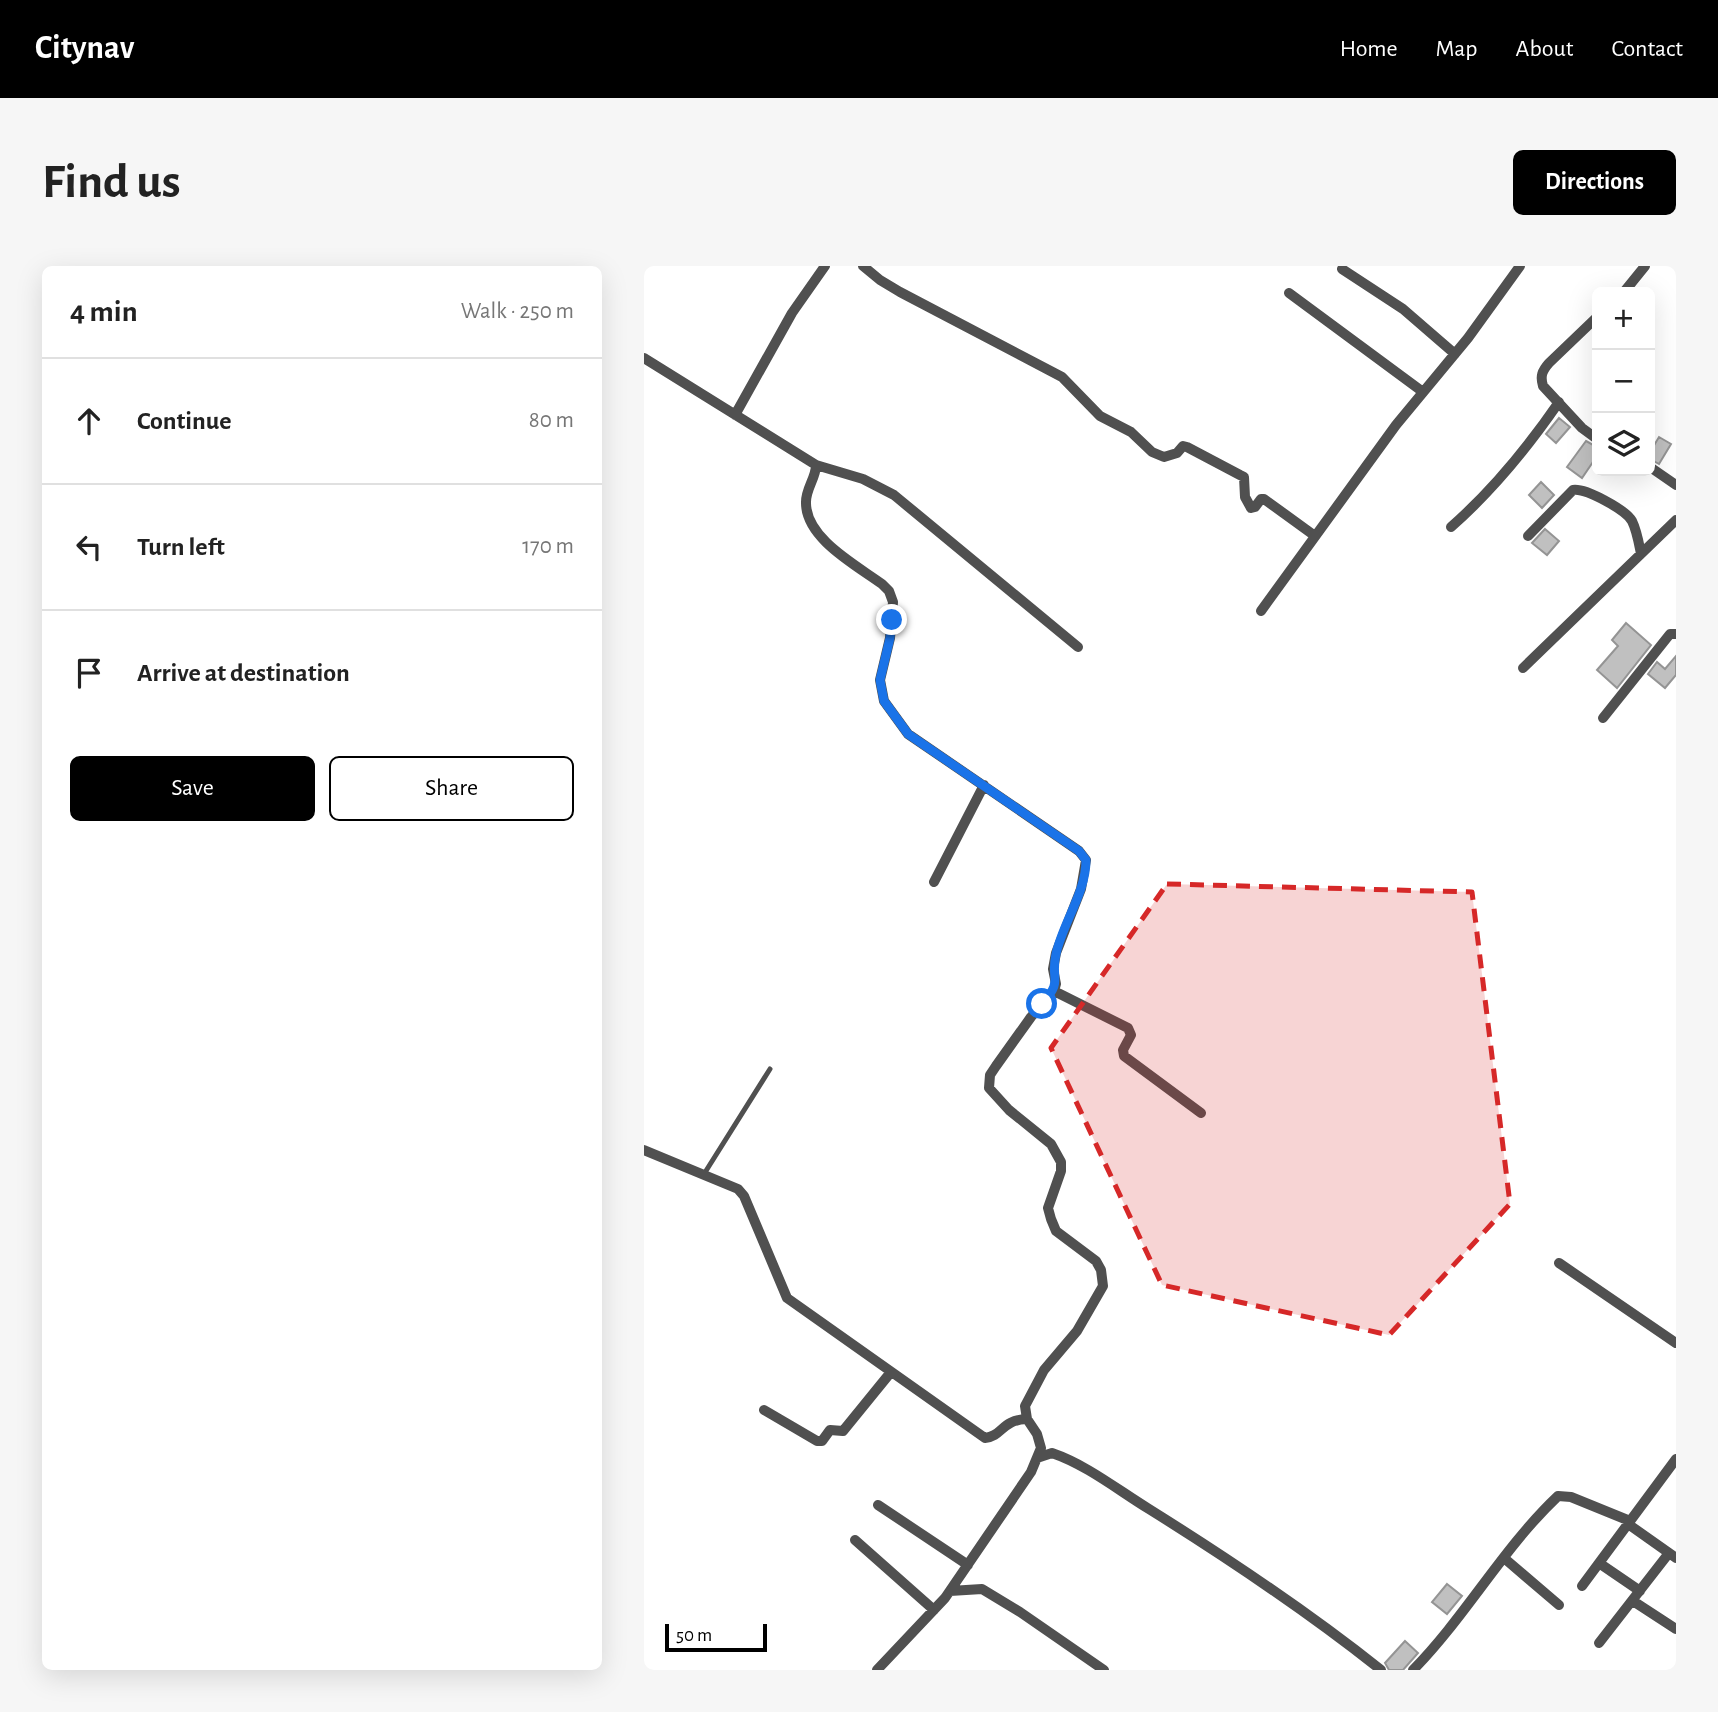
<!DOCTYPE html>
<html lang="en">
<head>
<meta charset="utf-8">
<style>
  body { margin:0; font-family:"Alegreya Sans",sans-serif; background:#f6f6f6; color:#222 }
  .controls { position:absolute; right:21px; top:21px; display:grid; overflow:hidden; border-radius:10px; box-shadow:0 7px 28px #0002 }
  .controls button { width:63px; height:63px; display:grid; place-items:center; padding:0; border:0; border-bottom:2px solid #e0e0e0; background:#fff; color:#222; font:35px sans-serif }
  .scale { position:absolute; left:21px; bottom:18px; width:102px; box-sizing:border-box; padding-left:7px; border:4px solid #000; border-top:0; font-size:19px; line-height:24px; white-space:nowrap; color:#000; -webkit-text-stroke:5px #fff; paint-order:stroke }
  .stop { position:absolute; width:21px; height:21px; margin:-16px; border:5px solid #1a73e8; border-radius:50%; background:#fff }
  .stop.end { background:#1a73e8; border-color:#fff; box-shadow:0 2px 7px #0008 }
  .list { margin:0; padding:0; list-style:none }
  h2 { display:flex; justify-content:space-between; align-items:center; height:91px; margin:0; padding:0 28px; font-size:30px }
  h2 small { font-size:23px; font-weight:400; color:#767676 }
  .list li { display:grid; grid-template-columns:46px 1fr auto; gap:21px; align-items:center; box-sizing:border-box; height:126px; padding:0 28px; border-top:2px solid #e0e0e0 }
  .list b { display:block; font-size:26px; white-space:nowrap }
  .list em { font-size:23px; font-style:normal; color:#767676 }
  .actions { display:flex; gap:14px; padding:21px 28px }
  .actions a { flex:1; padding:16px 0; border:2px solid #000; border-radius:10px; text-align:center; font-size:24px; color:#000 }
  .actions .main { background:#000; color:#fff }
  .icon { flex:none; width:38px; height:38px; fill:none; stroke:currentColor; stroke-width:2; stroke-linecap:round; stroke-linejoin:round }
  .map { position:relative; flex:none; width:1032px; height:1404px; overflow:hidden; border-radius:10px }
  header { display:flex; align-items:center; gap:42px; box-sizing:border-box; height:98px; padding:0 35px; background:#000; color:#fff }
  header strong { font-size:33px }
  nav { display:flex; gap:38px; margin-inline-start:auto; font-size:24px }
  .intro { display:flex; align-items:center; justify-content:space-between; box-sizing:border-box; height:168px; padding:0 42px }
  h1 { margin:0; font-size:49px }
  .button { padding:18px 32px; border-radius:10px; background:#000; color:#fff; font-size:24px; font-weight:700 }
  main { display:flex; gap:42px; padding:0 42px }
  aside { flex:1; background:#fff; border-radius:10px; box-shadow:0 7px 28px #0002 }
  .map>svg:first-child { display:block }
  .building { fill:#c0c0c0; stroke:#949494; stroke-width:2 }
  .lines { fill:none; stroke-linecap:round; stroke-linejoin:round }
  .lane { stroke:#505050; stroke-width:5 }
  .street { stroke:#505050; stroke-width:10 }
  .route { stroke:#1a73e8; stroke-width:9 }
  .marked { fill:#d62828; fill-opacity:0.2; stroke:#d62828; stroke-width:5; stroke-dasharray:14 9; stroke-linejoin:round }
</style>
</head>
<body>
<header>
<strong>Citynav</strong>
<nav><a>Home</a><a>Map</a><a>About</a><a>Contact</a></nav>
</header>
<div class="intro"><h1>Find us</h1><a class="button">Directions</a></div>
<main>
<aside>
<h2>4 min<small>Walk · 250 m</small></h2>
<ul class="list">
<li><svg class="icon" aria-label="ahead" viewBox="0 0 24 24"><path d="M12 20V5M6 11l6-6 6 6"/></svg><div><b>Continue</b></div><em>80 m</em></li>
<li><svg class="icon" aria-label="left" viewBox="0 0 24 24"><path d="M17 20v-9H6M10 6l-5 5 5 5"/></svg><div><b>Turn left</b></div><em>170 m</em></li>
<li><svg class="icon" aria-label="arrive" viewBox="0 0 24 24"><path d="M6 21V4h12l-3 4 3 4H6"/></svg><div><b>Arrive at destination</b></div></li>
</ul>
<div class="actions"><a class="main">Save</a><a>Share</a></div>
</aside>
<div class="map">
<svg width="1032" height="1404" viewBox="0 0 1032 1404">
  <rect width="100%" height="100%" fill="#fff"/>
  <!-- building -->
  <path class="building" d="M915 152 926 161 912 177 902 168Z
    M1015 171 1027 178 1015 198 1006 193V186Z
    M942 175 953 181V190L938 212 923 201Z
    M897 216 910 229 898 242 885 229Z
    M901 263 915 275 903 289 888 277Z
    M982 357 1007 379 973 422 953 404 974 380 968 374Z
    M1032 390V409L1021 422 1004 408 1013 396 1021 403Z
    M803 1318 818 1330 803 1348 788 1336Z
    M761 1375 774 1387 759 1404H745L741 1397Z"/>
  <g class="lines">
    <!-- lane -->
    <path class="lane" d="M60 908 126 803"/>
    <!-- street -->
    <path class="street" d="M219 0 236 14 256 26 418 111 456 150 487 166 508 186 520 191 533 187 539 180 543 181 596 209 600 211 601 231 607 242 611 241 617 233H620L671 270
      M698 3 759 43 811 88
      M980 26 1001 0
      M645 27 779 126
      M953 51 905 97C898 105 896 110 899 120L938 162 953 173
      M0 92 172 199C172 212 162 222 162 236 161 272 212 299 238 318L245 325 249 336 246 372 236 414 240 435 264 468 435 585 442 594 437 623 412 687 409 703 412 718 410 725 387 751 352 800 346 809 345 822 365 844 407 878 417 896V905L404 942 407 953 412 965 452 995 457 1004 459 1020 433 1065 400 1104 381 1140 383 1153 393 1168 397 1182 387 1206 301 1332 233 1404
      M91 149 148 47 181 0
      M172 199 219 213 250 229 434 381
      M1006 201 1032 219
      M807 261C848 225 884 181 915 136
      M884 270 929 224C942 222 982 244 988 255 993 265 995 278 997 288
      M617 345 752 159 824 72 876 0
      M879 402 1032 254
      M959 452 1026 368H1032
      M290 616 340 519
      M410 725 484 762 487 769 479 784 480 790 557 847
      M0 884 94 923 100 930 143 1032 341 1172C359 1170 357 1154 383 1153
      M915 997 1032 1077
      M120 1144 173 1175H178L186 1164 199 1165 247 1106
      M393 1192 408 1187C443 1199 474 1224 505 1243 585 1293 663 1345 737 1404
      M234 1239 324 1299
      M984 1258 1032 1292
      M211 1274 290 1344
      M860 1292 915 1339
      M955 1297 996 1325
      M938 1320 1032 1193
      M306 1325 338 1323 376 1346 460 1404
      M989 1335 1032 1363
      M955 1377 1025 1287
      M769 1404C822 1350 859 1282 914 1230L927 1231 986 1255"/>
  </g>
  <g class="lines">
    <!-- route -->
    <path class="route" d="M248 354 246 372 236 414 240 435 264 468 435 585 442 594C442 627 419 656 412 688 406 715 420 713 398 738"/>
  </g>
  <!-- marked area -->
  <path class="marked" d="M523 618 828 626 866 938 745 1069 518 1019 407 782Z"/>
</svg>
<div class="controls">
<button>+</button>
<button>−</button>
<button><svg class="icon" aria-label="layers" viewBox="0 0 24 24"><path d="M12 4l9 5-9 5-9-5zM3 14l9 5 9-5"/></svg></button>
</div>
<div class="scale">50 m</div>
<div class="stop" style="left:398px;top:738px"></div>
<div class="stop end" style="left:248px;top:354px"></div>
</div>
</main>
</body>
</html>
